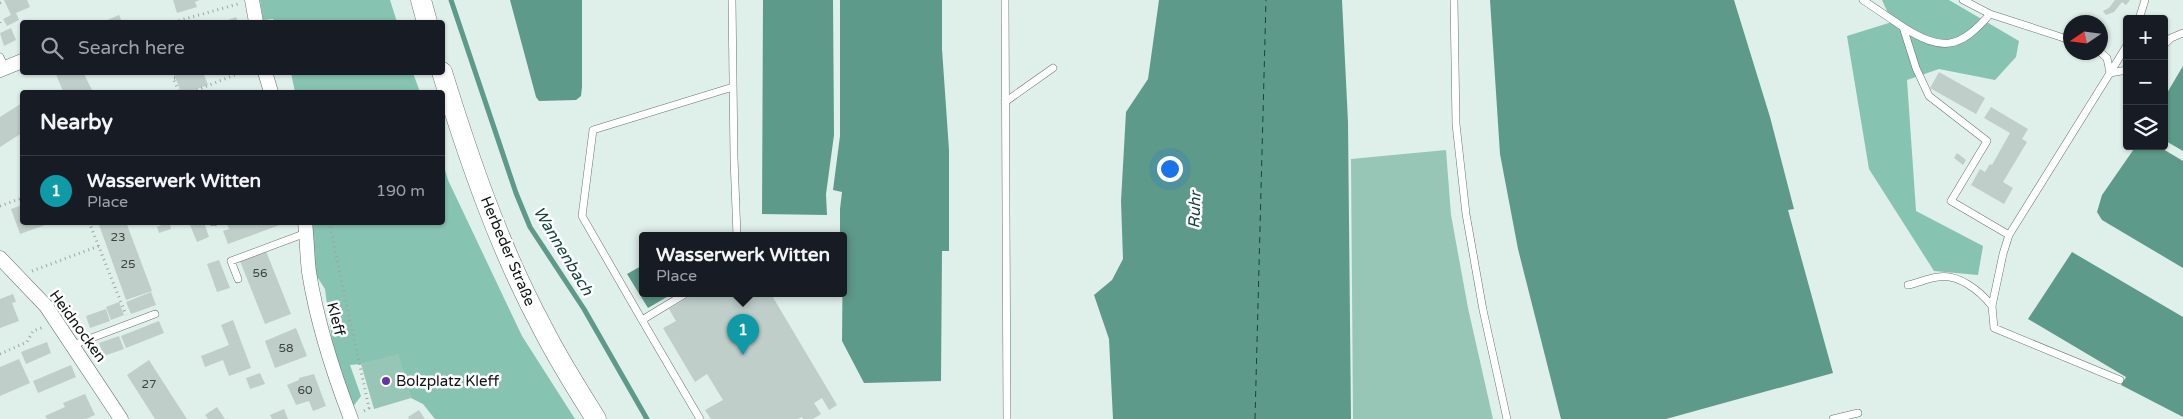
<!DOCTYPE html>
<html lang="en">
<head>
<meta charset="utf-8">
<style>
  body { margin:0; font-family:"Varela Round",sans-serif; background:#20242c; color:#f1f3f6 }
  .controls { position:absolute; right:15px; top:15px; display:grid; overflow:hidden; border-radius:5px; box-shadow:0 1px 4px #0004 }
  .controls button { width:45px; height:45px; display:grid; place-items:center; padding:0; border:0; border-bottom:1px solid #363941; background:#171b24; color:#f1f3f6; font:25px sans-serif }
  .compass { position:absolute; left:2063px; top:15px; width:45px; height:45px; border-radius:50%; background:#171b24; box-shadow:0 1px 4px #0004; rotate:257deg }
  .you { position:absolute; left:1169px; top:168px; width:18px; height:18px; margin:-12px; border:4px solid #fff; border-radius:50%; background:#1a73e8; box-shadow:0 0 0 8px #1a73e833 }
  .badge { display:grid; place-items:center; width:32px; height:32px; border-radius:50%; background:#2563eb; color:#fff; font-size:16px; font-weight:700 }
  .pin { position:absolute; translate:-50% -41px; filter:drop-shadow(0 1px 2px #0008) }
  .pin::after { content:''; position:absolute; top:26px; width:18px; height:15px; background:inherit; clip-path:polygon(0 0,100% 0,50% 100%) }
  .popup { position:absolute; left:639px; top:232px; width:208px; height:65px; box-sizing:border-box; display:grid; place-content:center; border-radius:5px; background:#171b24; filter:drop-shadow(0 1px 4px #0005); font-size:16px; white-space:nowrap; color:#9ea1a6 }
  .popup b { font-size:19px; color:#f1f3f6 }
  .popup::after { content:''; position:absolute; left:50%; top:100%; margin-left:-10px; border:10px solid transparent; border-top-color:#171b24 }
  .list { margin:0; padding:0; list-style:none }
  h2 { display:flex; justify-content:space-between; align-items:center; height:65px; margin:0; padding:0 20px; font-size:21px }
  h2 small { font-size:16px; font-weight:400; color:#9ea1a6 }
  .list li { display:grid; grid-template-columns:32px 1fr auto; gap:15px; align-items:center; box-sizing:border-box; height:70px; padding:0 20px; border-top:1px solid #363941 }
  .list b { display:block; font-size:19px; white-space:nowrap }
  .list p { margin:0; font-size:16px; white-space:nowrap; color:#9ea1a6 }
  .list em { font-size:16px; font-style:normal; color:#9ea1a6 }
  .icon { flex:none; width:28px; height:28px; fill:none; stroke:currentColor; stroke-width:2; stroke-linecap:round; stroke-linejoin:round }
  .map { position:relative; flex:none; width:2183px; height:419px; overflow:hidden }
  .search { position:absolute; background:#171b24; box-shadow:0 1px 4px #0004; left:20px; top:20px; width:425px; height:55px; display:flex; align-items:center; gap:12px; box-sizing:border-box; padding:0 18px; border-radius:5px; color:#9ea1a6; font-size:19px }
  .panel { position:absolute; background:#171b24; box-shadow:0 1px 4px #0004; left:20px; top:90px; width:425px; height:135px; border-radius:5px }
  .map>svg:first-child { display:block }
  .green { fill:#97c6b7 }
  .forest { fill:#86c3b1 }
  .water { fill:#5e9a89 }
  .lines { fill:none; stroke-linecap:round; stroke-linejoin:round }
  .stream { stroke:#5e9a89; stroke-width:5 }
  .ferry { stroke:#13473b; stroke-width:1; stroke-dasharray:6 5; stroke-linecap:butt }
  .building { fill:#bfcec9 }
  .lane-casing { stroke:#677570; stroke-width:8 }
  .street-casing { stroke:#677570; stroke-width:15 }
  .secondary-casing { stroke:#677570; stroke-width:21 }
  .path { stroke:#9ba7a3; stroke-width:3; stroke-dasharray:1 4; stroke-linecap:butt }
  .lane { stroke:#fff; stroke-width:7 }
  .street { stroke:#fff; stroke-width:14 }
  .secondary { stroke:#fff; stroke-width:20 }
  .poi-dot { fill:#6534ab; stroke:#fff; stroke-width:2 }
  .labels { text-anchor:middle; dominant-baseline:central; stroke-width:5; stroke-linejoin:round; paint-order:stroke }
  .number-label { font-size:12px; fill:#3b4340 }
  .street-label { font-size:15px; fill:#0f1513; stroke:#fff }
  .poi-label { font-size:15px; fill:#0f1513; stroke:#fff; text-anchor:start }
  .water-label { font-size:16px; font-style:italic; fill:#13473b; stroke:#fff }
</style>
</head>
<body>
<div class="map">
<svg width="2183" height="419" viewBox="0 0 2183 419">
  <rect width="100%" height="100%" fill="#dfefea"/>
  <!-- green -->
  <path class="green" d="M1446 150 1451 215 1468 308 1493 419H1353L1351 159Z
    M398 353 411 398 374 409 361 364Z"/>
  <!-- forest -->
  <path class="forest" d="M260 0H390L397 22H274L273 19 263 20Z
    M1882 0H1949L2019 41 2016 57 1995 80 1939 69 1907 80 1916 211 1983 246 1978 275 1934 271 1869 169 1847 36 1892 22Z
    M291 73H413L420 92H295Z
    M443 163 448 180 522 336 575 419H435L423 404 411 398 398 354 361 364 350 365 361 396 352 408 336 370 325 289 316 275 310 223 442 222Z"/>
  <!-- water -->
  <path class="water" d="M510 0H582V87L581 96 576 100 539 101 536 97Z
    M763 0H833L834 135 826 194 827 215 762 214Z
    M840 0H942V49L949 150V251H942L941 381 864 383 842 341 843 236H840V209L842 192 833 190 840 136Z
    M1159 0H1342L1348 122 1351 419H1113L1109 339 1094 295 1112 280 1123 259 1121 201 1126 112 1148 79Z
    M1490 0H1734L1770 117 1794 209 1788 210 1833 373 1666 419H1561L1518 249 1500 154Z
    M2183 66V151L2164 140V98Z
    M2136 146H2158L2183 161V268L2102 220 2097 212 2102 195Z
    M2072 252 2183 317V417L2121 385 2126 377 2028 319Z
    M643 265V294H672L648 308 627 274Z"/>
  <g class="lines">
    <!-- stream -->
    <path class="stream" d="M451 0 516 193 530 227 584 309 647 419"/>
    <!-- ferry -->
    <path class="ferry" d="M1255 419 1266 0"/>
  </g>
  <!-- building -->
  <path class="building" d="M4 0H27L30 7 16 13 19 20 7 26 3 19 11 15Z
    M173 0H200L195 2 197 7 177 13Z
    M2115 0H2130L2126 5 2122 2 2114 12 2106 15 2103 11 2109 8Z
    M119 15 122 22H103Z
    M236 17 238 22H223Z
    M11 28 16 40 4 46 0 33Z
    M55 72H83L93 92H66L63 91Z
    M173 72H203L208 85 189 92H181Z
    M1939 72 1985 98 1976 114 1930 88Z
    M22 103V133L0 147V117Z
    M1991 107 2028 129 2022 139 2027 142 2003 182 2013 188 2004 204 1971 185 1980 169 1985 172 1990 164 1992 165 2010 133 1984 118Z
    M1957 153 1966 160 1963 165 1954 158Z
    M22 205V222L51 223 20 234 11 209Z
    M98 222H126L152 291 126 300Z
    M169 222 171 229 159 233 157 227Z
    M196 222H204L209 237 197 242 190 225Z
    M231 222H285V223L228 244 223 231 229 229 227 224Z
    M266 251 291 314 265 324 240 261Z
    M219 260 230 288 217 292 207 264Z
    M151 292 156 305 131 314 126 302Z
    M13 294 16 302 12 303 19 321 0 328V299Z
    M694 294H737L738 296 742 294H771L837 405 829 410 822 398 814 403 821 414 813 419H803L802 417 798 419H711L705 410 723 400 707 374 695 382 663 328 676 321 669 309Z
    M119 302 124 315 111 320 106 307Z
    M106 309 110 321 90 328 86 316Z
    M233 320 251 368 229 376 223 360 205 367 201 356 229 345 221 325Z
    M159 321 164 333 126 348 121 336Z
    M296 328 307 356 275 368 265 341Z
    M119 336 124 349 104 356 99 343Z
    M47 342 51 353 26 364 21 352Z
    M19 359 30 383 0 396V367Z
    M149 360 174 399 187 419H155L127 375Z
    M71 365 76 377 38 393 33 381Z
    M260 373 265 384 250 389 246 378Z
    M314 374 326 406 313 411 309 401 296 405 287 385 299 380V378Z
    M85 394 95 415 86 419H47L45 416 65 407 63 403Z
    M217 407 225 419H208L205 415Z
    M284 409 288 419H272L270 415Z
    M419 410 425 419H409L408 417Z"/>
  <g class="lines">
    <defs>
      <path id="lane" d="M732 0 734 158 737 236
        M1005 0 1007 419
        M1454 0 1456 124 1466 214 1483 310 1507 419
        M1863 0 1903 27 1916 68 1929 96 1987 141 1951 201 2009 235
        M1963 0 1990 14 2070 40
        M2139 19 2145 0
        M1903 27C1942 52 1960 49 1990 14
        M2127 45 2110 73 2127 70
        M2164 45 2171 38 2183 33
        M2100 52 2107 58 2110 73 2009 235 2003 254 1992 306 1994 328 2120 380
        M0 57 5 68
        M1005 102 1053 68
        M213 222H214
        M238 279 231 261 306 233
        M1908 285C1918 283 1928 278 1938 277 1958 273 1980 291 1992 306
        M685 294 642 320 700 419
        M642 320 582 216 593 130 733 87
        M73 345 155 314
        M1833 419 1858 413"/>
      <path id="street" d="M252 0 256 22
        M0 70 22 61
        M265 72 271 92
        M305 222C307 239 307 256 309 272 317 323 333 372 351 419
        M0 258 46 306 121 419"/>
      <path id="secondary" d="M421 0 427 22
        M442 72C469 159 499 247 542 327 558 359 577 389 596 419"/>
    </defs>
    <!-- lane casing -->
    <use href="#lane" class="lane-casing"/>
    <!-- street casing -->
    <use href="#street" class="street-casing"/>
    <!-- secondary casing -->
    <use href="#secondary" class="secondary-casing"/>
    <!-- path -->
    <path class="path" d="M0 3 4 1
      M0 22V27
      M174 22 238 4
      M175 78H173L179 92
      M192 92 242 72
      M0 206 22 198
      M89 222 126 315
      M160 222H161
      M329 222 369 408 362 412
      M32 271 99 246
      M0 354 27 342 33 331 44 327"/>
    <!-- lane -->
    <use href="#lane" class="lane"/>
    <!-- street -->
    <use href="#street" class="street"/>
    <!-- secondary -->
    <use href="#secondary" class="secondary"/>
  </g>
  <!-- markers -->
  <circle class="poi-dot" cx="386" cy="381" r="5"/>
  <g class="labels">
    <!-- number labels -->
    <g class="number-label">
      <text x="118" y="237">23</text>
      <text x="128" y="264">25</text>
      <text x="260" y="273">56</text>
      <text x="286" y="348">58</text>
      <text x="149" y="384">27</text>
      <text x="305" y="390">60</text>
    </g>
    <!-- street labels -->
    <g class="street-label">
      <text transform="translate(508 251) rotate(67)">Herbeder Straße</text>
      <text transform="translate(336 319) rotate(76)">Kleff</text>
      <text transform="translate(78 326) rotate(54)">Heidnocken</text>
    </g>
    <!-- poi labels -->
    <g class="poi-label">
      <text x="396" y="381">Bolzplatz Kleff</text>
    </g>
    <!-- water labels -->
    <g class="water-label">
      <text transform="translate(1195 210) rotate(-88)">Ruhr</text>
      <text transform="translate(563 251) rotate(59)">Wannenbach</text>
    </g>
  </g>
</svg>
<div class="controls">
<button>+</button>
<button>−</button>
<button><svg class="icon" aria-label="layers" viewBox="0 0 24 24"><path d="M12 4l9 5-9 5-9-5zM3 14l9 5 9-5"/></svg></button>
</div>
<svg class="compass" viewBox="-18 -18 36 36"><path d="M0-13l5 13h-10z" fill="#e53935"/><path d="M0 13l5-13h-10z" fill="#9ea1a6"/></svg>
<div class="you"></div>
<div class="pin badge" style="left:743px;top:355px;background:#0f9aa8">1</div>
<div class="popup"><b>Wasserwerk Witten</b>Place</div>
<div class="search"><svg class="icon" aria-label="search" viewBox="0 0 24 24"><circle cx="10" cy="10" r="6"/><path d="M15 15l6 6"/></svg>Search here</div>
<section class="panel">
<h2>Nearby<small></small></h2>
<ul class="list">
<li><span class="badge" style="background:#0f9aa8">1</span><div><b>Wasserwerk Witten</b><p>Place</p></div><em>190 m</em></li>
</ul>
</section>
</div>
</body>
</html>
